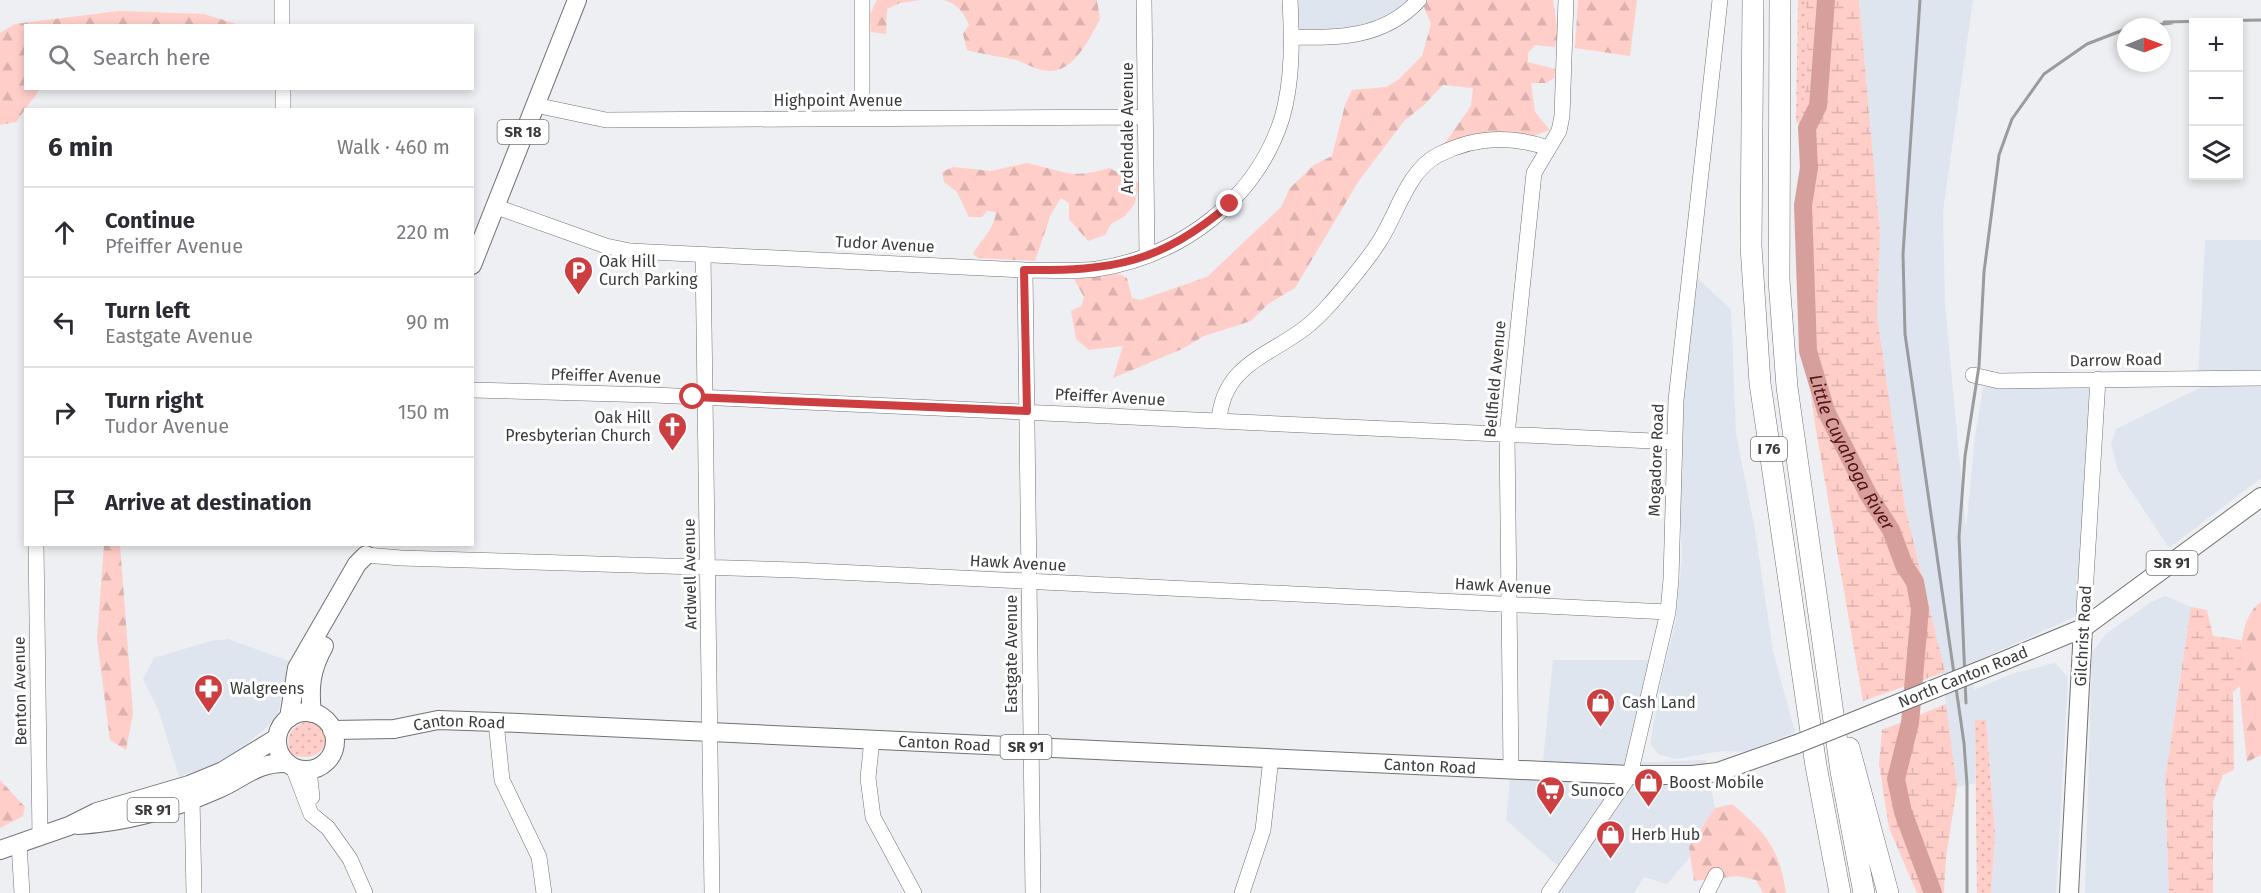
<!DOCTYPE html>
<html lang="en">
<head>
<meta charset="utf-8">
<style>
  body { margin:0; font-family:"Fira Sans",sans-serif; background:#f7f7f7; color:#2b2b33 }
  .controls { position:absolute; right:18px; top:18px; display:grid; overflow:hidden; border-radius:0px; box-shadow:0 3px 9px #0003 }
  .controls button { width:54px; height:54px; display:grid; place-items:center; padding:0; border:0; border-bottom:2px solid #e1e1e2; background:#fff; color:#2b2b33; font:30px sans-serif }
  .compass { position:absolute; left:2117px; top:18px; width:54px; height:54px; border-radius:50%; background:#fff; box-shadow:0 3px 9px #0003; rotate:89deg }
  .stop { position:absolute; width:18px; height:18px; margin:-14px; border:4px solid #cd3e40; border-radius:50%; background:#fff }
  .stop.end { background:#cd3e40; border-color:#fff; box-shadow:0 2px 6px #0008 }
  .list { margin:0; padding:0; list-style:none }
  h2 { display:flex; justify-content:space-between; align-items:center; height:78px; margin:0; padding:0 24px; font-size:26px }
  h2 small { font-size:20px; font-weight:400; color:#7c7c81 }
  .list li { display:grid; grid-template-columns:39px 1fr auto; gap:18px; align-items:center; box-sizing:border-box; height:90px; padding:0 24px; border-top:2px solid #e1e1e2 }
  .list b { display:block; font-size:22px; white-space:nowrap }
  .list p { margin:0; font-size:20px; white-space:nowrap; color:#7c7c81 }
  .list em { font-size:20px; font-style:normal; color:#7c7c81 }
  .icon { flex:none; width:33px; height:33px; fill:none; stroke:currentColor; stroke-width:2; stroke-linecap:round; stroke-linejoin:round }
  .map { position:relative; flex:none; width:2261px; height:893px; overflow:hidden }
  .search { position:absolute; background:#fff; box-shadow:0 3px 9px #0003; left:24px; top:24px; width:450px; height:66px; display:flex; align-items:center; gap:15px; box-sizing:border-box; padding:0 21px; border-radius:0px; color:#7c7c81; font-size:22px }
  .panel { position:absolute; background:#fff; box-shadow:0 3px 9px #0003; left:24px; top:108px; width:450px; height:438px; border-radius:0px }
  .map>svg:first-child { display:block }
  .built { fill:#dfe5ef }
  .grass { fill:url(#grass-dots) }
  .forest { fill:url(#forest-firs) }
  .wetland { fill:url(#wetland-marsh) }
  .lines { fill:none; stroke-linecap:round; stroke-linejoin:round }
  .river { stroke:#d79f9b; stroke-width:18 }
  .minor-casing { stroke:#717275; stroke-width:16 }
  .major-casing { stroke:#717275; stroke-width:20 }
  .highway-casing { stroke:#717275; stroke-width:22 }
  .minor { stroke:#fff; stroke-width:15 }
  .major { stroke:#fff; stroke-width:18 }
  .highway { stroke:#fff; stroke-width:21 }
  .rail { stroke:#9a9b9d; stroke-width:3 }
  .major-bridge-casing { stroke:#717275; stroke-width:20; stroke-linecap:butt }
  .major-bridge { stroke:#fff; stroke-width:18 }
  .route { stroke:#cd3e40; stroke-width:8 }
  .labels { text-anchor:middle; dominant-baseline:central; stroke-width:6; stroke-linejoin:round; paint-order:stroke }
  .shield { fill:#fff; stroke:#757676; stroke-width:1.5 }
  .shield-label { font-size:15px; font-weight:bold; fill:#3a3b3c }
  .street-label { font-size:16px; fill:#3a3b3c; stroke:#fff }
  .poi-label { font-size:16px; fill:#3a3b3c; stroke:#fff; text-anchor:start }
  .water-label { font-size:18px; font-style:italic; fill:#551314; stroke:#fff }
</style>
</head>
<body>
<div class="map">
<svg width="2261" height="893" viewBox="0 0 2261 893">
  <defs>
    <pattern id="grass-dots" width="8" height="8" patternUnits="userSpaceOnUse" patternTransform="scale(1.5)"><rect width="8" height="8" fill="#ffcec9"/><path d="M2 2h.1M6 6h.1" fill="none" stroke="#dbb2ae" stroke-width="1.8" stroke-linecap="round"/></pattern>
    <pattern id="forest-firs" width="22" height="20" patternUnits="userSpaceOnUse" patternTransform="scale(1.5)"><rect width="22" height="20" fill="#ffcec9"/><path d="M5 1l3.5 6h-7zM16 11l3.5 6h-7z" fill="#dbb2ae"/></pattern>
    <pattern id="wetland-marsh" width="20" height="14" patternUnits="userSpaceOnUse" patternTransform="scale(1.5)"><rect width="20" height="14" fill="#ffcec9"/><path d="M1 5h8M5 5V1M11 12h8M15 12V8" fill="none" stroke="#dbb2ae"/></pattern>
  </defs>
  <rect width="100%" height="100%" fill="#edeff2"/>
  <!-- built -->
  <path class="built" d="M1297 0H1410L1402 9 1376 24 1348 32 1297 31Z
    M1859 0H1973L1943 211 1945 303 1966 530 1975 436 1983 387 2091 383 2079 615 1972 663 1974 690 2011 674 2055 663 2068 677 2056 893H1991L1995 834 1986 720H1975V783L1957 787 1937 639 1905 507 1877 316 1880 234Z
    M2205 240H2261V378L2198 377Z
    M1697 278 1731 309 1736 433 1755 530 1773 651 1795 732 1747 752 1722 751 1676 759 1658 754 1650 743 1662 677 1676 620 1682 555 1680 502 1684 396Z
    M2214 381 2261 382V478L2169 548 2118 471 2111 444 2116 429Z
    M2165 596 2191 607 2165 781 2169 893H2085L2092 652 2107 633 2151 602Z
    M228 639 289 661 278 714 266 728 240 749 216 763 179 777 159 712 143 679 154 658 211 641Z
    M1553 660H1654L1625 763 1706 760 1715 808 1689 847 1691 856 1667 884 1644 877 1634 893H1557L1569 876 1506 820 1511 769 1542 771Z"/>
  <!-- grass -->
  <path class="grass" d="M1798 0H1807L1808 62 1801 125 1796 122Z
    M1975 720H1986L1995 834 1991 893H1977Z
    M307 721 322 724C338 746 311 766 290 753 286 734 290 728 307 721Z"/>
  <!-- forest -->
  <path class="forest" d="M877 0H921L900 3 887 9 886 34 871 32 870 14Z
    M943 0H1097L1100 19C1089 39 1072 78 1042 70 1033 68 1025 63 1016 60 1000 56 984 55 967 50L963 34 969 25C964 13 956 2 943 0Z
    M1428 0H1553L1558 33 1555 47 1535 45 1528 53V62L1555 69 1554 78 1546 83H1531L1535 112 1550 130 1530 137 1441 149 1471 106 1473 88 1443 85 1424 105 1404 121 1358 182 1295 288 1268 304 1251 321 1204 336 1182 349 1113 378 1123 346 1089 350 1076 339 1071 311 1081 306 1084 297 1074 279 1117 273 1127 278 1132 298 1140 300 1207 277 1282 206 1289 189 1314 165 1332 156 1345 105 1352 90 1386 87 1398 80 1422 56 1431 24 1424 7Z
    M1578 0H1637L1630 56 1575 48Z
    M118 11 204 14 240 25 26 26V88L40 89 16 122 0 125V33L15 24Z
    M1027 163C1064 171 1070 180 1109 168L1139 183 1135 203 1125 216 1111 224 1105 235 1088 241 1069 219V203L1061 198 1051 214 1035 261 978 258 973 254C982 238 994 230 996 212L987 211 982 217H969L957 192 944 182 942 172 953 167 991 171Z
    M104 545H120L133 714 126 750 110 740 97 639Z
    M2261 602V755L2247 762C2244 725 2226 625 2261 602Z
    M0 780 25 807 23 816 0 828Z
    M1732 804C1766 833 1779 847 1786 893H1763L1756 880 1738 876 1694 881 1689 847 1715 808Z"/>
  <!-- wetland -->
  <path class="wetland" d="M1806 0H1859L1880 234 1877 316 1905 507 1945 672 1863 701 1815 424 1801 322 1798 225 1801 125 1808 62Z
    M2191 607 2207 610 2213 636 2241 640V685L2233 692 2234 770 2223 775 2213 802V893H2169L2165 781Z
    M1946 704 1957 787 1946 857 1944 893H1917L1889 828 1879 764 1882 730Z"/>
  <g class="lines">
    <!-- river -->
    <path class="river" id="s1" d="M1826 0 1818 106 1807 128 1809 168 1803 205 1808 351 1826 411 1868 494 1891 530 1904 565 1915 582 1920 609 1910 723 1896 779 1903 812 1933 893"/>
    <defs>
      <path id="minor" d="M282 0V26
        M862 0V117
        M1144 0 1147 256
        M1292 37C1340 38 1384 38 1419 0
        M535 105 606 120 1144 117
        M283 110V88
        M494 206 606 246 630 251 1025 270C1048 270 1074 272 1097 269 1181 256 1256 200 1282 118 1293 80 1292 39 1290 0
        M703 254 712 893
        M1025 270 1033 893
        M1973 375 1999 381 2261 378
        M472 390 654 395 1674 442
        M1219 421C1223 365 1267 357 1305 328 1314 321 1323 312 1331 303 1348 283 1365 264 1379 242 1397 215 1407 171 1438 155 1473 137 1511 135 1548 148
        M36 544 40 837
        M366 555 401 558 795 570 1668 612
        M2083 628 2098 379
        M496 722 502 780 539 857 544 893
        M872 739 868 778 873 817 914 893
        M293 767 311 814 328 828 350 859 365 893
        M1511 769 1507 435 1534 173 1559 131 1562 116 1566 0
        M309 770 312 797
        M192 798 194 893
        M19 844 22 893
        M1242 893 1263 830 1271 758
        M1549 893 1630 775 1668 612 1671 579 1676 400 1720 0
        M1707 893 1716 875"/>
      <g id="major">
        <path d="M472 265 577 0"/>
        <path d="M2001 662 2083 628 2261 497"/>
        <circle cx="306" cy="741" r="29"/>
        <path d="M312 713C309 687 311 669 324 646"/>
        <path d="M289 718 297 668 357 564 366 555"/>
        <path id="s2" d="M332 730 394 729 438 720 496 722 1630 775H1692L1718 772 1797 744"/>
        <path d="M78 825C125 822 175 808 218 789 244 778 256 762 287 763"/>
        <path d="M0 850 69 826 97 812 189 785 223 771 277 738"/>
        <path d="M2069 893 2083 628"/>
      </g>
      <path id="highway" d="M1753 0 1751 246 1760 383 1816 766 1840 893
        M1780 0 1779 280 1787 387 1841 771 1864 893
        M1849 748 1888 893"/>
    </defs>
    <!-- minor casing -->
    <use href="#minor" class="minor-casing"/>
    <!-- major casing -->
    <use href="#major" class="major-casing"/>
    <!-- highway casing -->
    <use href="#highway" class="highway-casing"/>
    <!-- minor -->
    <use href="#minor" class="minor"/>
    <!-- major -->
    <use href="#major" class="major"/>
    <!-- highway -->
    <use href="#highway" class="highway"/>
    <!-- rail -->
    <path class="rail" d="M1920 0 1903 254 1905 334 1964 743 1967 784V893
      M2164 22 2261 20
      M2136 27 2172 23
      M1966 703 1959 537 1965 456 1979 366 1984 272 1999 155 2012 119 2044 74 2087 44 2126 29"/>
    <defs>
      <path id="major-bridge" d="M1797 744 2001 662"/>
    </defs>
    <!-- major-bridge casing -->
    <use href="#major-bridge" class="major-bridge-casing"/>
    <!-- major-bridge -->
    <use href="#major-bridge" class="major-bridge"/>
  </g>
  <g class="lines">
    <!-- route -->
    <path class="route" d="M693 397 1027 411 1024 270C1114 271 1160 263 1230 204"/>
  </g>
  <!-- icons -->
  <defs>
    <symbol id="parking-pin" viewBox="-11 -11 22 30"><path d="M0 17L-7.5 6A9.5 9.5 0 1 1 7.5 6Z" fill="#cd3e40" stroke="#fff"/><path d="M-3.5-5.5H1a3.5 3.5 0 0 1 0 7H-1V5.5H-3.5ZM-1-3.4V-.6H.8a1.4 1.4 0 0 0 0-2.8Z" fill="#fff"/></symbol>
    <symbol id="church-pin" viewBox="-11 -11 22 30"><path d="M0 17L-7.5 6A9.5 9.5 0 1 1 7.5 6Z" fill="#cd3e40" stroke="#fff"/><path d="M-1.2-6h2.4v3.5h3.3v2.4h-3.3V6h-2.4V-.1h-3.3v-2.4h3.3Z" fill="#fff"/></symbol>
    <symbol id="pharmacy-pin" viewBox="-11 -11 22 30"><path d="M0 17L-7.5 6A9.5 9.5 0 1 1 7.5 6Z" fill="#cd3e40" stroke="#fff"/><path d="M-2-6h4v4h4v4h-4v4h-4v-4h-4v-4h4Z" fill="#fff"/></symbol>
    <symbol id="shop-pin" viewBox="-11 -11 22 30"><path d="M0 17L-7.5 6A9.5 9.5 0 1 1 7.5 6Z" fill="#cd3e40" stroke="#fff"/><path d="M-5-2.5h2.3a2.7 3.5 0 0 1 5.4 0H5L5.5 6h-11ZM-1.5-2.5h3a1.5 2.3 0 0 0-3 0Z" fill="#fff"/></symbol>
    <symbol id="supermarket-pin" viewBox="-11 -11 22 30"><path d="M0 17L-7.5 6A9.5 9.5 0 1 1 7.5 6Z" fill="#cd3e40" stroke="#fff"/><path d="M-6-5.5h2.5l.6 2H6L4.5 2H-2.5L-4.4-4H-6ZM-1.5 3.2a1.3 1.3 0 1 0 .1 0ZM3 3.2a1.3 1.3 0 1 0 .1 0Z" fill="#fff"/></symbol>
  </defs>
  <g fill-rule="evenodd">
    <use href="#parking-pin" x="562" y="254" width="33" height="45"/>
    <use href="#church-pin" x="656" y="410" width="33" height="45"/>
    <use href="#pharmacy-pin" x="192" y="672" width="33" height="45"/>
    <use href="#shop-pin" x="1584" y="686" width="33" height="45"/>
    <use href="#shop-pin" x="1632" y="766" width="33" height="45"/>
    <use href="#supermarket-pin" x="1534" y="774" width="33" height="45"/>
    <use href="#shop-pin" x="1594" y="818" width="33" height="45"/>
  </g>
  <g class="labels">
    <!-- shield labels -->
    <g class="shield">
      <rect x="497.5" y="120" width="51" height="24" rx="4.5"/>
      <rect x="1751" y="437" width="36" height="24" rx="4.5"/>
      <rect x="2146.5" y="551" width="51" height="24" rx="4.5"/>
      <rect x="1000.5" y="735" width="51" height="24" rx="4.5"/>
      <rect x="127.5" y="798" width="51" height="24" rx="4.5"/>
    </g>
    <g class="shield-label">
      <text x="523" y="132">SR 18</text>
      <text x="1769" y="449">I 76</text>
      <text x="2172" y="563">SR 91</text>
      <text x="1026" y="747">SR 91</text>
      <text x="153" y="810">SR 91</text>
    </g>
    <!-- street labels -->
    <g class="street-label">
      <text x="838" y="100">Highpoint Avenue</text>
      <text transform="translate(1127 128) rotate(-90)">Ardendale Avenue</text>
      <text transform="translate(885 244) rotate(3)">Tudor Avenue</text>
      <text transform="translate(2116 360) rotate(-1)">Darrow Road</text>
      <text transform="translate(606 376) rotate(2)">Pfeiffer Avenue</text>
      <text transform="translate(1495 379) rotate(-85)">Bellfield Avenue</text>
      <text transform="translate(1110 397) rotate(3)">Pfeiffer Avenue</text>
      <text transform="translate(1656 460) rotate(-88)">Mogadore Road</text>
      <text transform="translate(1018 563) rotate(3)">Hawk Avenue</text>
      <text transform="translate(690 574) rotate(-91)">Ardwell Avenue</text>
      <text transform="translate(1503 586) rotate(3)">Hawk Avenue</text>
      <text transform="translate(2083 636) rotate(-87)">Gilchrist Road</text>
      <text transform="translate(1011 654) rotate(-90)">Eastgate Avenue</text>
      <text transform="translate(1963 677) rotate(-22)">North Canton Road</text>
      <text transform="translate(20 691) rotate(-91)">Benton Avenue</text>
      <text stroke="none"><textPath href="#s2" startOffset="128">Canton Road</textPath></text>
      <text stroke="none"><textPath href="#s2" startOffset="614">Canton Road</textPath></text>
      <text stroke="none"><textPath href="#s2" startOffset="1100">Canton Road</textPath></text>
    </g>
    <!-- poi labels -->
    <g class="poi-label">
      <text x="599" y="261">Oak Hill<tspan x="599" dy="18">Curch Parking</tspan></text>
      <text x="651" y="417" text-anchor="end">Oak Hill<tspan x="651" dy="18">Presbyterian Church</tspan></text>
      <text x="230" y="688">Walgreens</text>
      <text x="1622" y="702">Cash Land</text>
      <text x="1669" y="782">Boost Mobile</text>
      <text x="1571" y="790">Sunoco</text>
      <text x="1631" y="834">Herb Hub</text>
    </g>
    <!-- water labels -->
    <g class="water-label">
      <text stroke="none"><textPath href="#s1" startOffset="465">Little Cuyahoga River</textPath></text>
    </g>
  </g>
</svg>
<div class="controls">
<button>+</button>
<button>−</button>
<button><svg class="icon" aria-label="layers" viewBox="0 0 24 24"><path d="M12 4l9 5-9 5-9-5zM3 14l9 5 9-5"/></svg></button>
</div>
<svg class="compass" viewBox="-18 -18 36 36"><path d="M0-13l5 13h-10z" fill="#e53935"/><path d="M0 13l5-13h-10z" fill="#7c7c81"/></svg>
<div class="stop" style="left:693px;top:397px"></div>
<div class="stop end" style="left:1230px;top:204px"></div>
<div class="search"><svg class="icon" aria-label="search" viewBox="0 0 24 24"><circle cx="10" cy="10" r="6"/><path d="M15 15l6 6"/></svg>Search here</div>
<section class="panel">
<h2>6 min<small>Walk · 460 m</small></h2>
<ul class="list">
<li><svg class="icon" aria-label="ahead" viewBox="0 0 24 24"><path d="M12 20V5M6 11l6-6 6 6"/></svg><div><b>Continue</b><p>Pfeiffer Avenue</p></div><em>220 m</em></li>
<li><svg class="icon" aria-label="left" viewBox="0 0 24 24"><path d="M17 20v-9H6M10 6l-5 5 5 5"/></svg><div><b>Turn left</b><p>Eastgate Avenue</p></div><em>90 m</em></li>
<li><svg class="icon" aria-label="right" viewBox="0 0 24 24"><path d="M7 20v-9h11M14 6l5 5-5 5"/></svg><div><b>Turn right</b><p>Tudor Avenue</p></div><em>150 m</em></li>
<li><svg class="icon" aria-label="arrive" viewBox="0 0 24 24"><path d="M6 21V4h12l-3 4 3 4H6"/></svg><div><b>Arrive at destination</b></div></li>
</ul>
</section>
</div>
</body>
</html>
